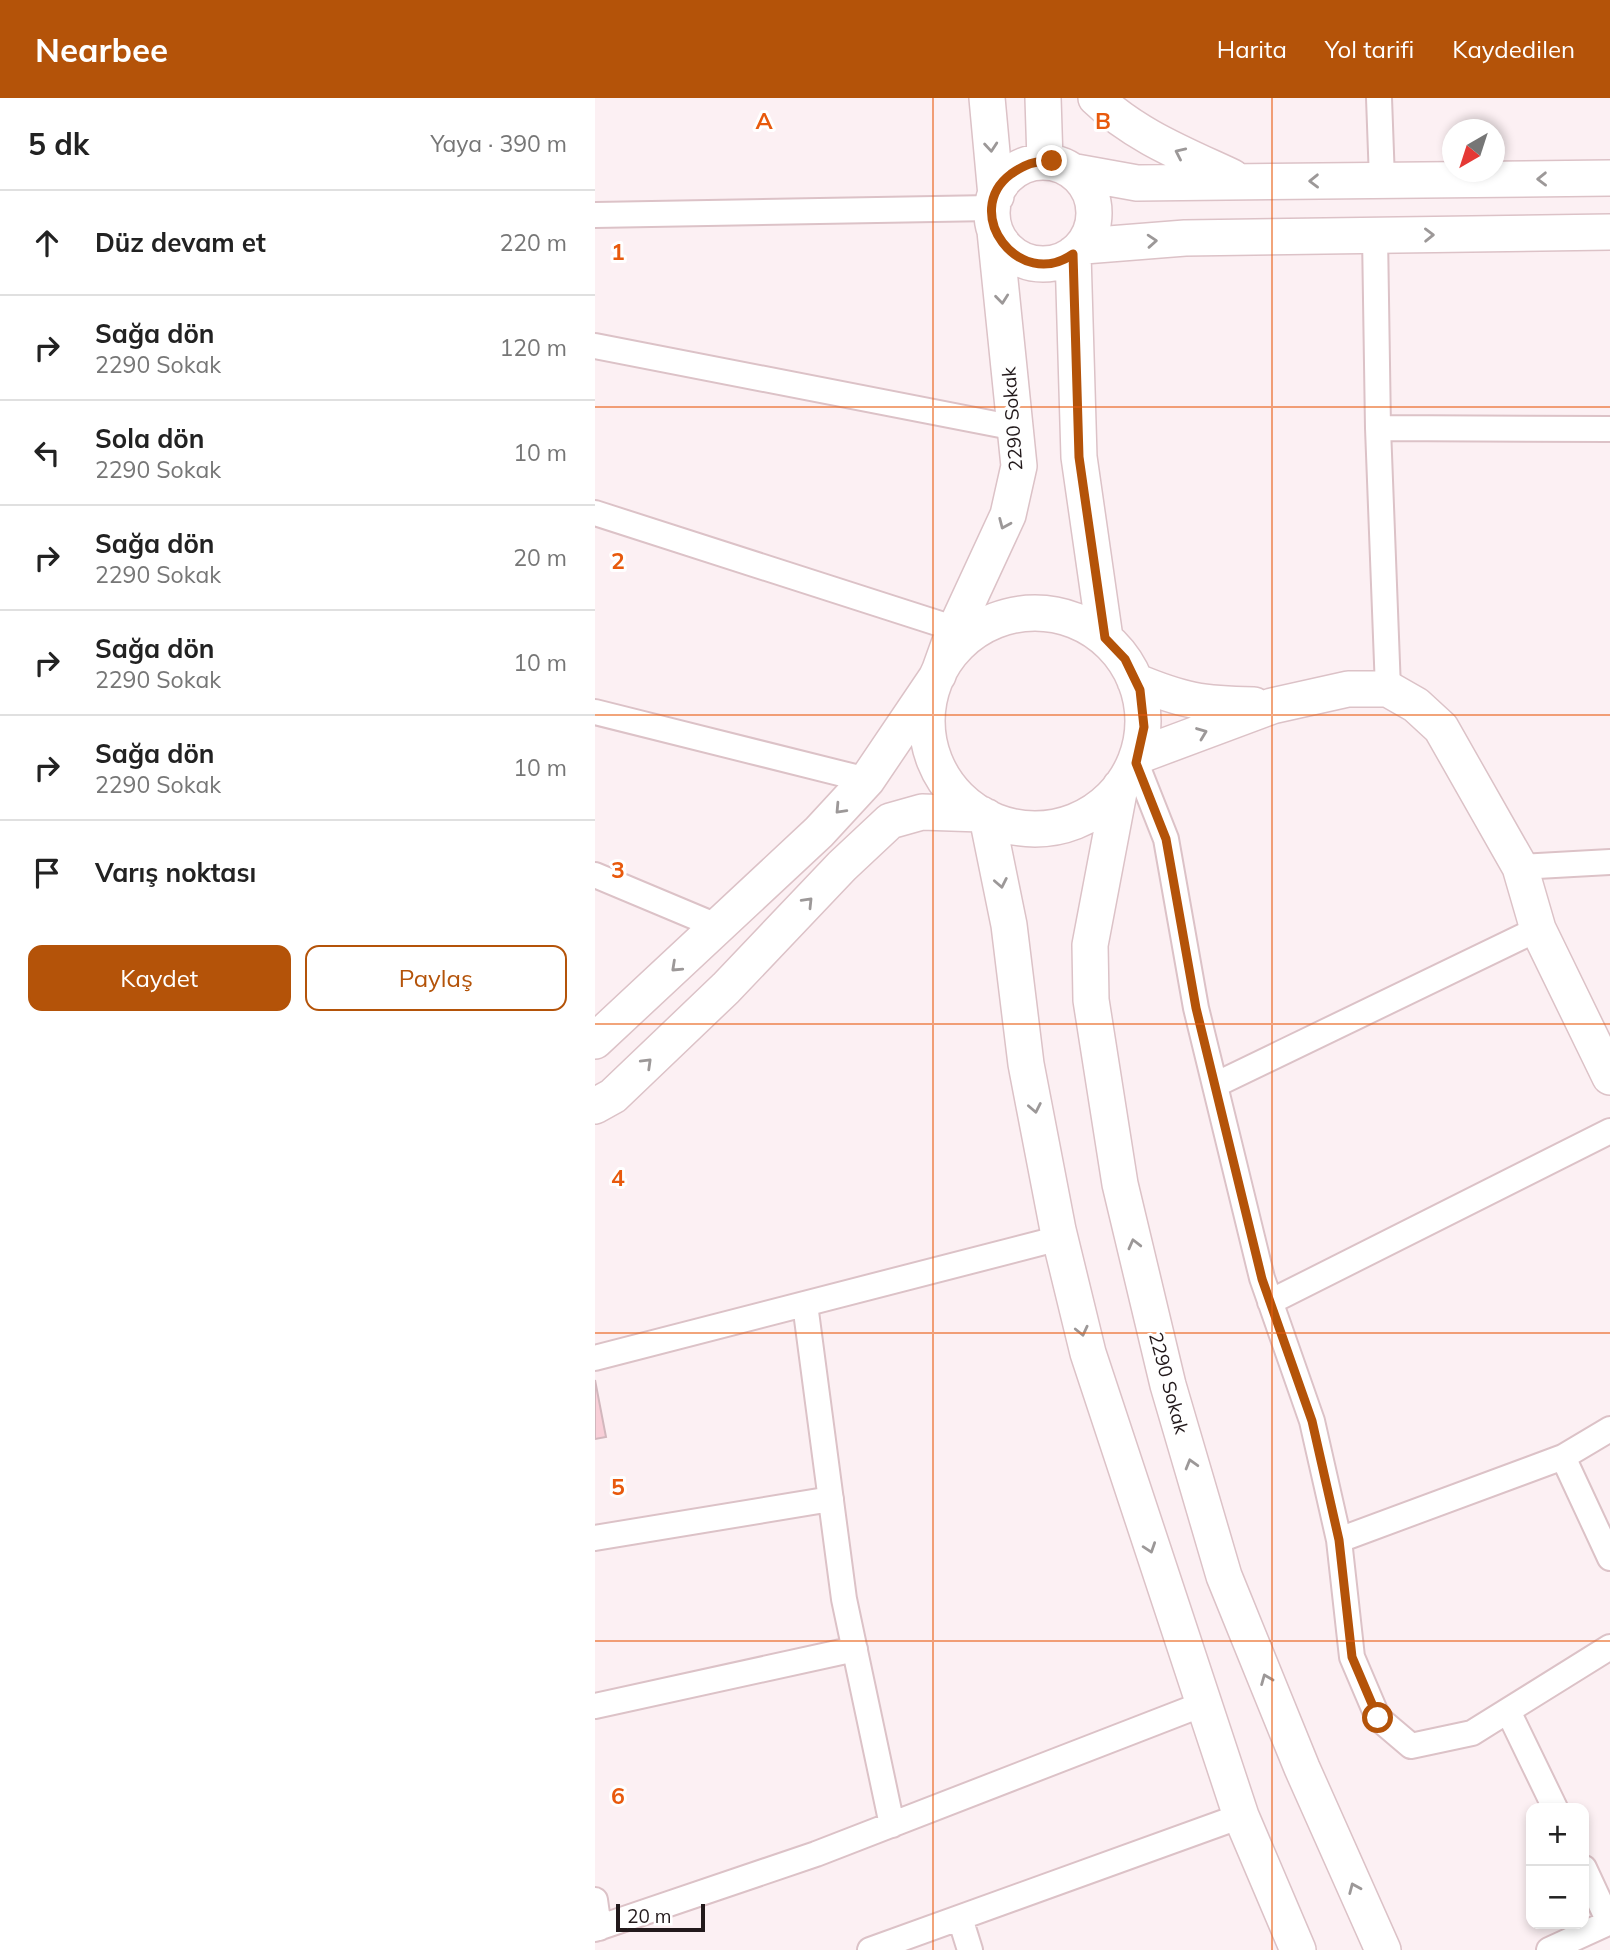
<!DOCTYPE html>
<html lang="tr">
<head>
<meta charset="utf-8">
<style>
  body { margin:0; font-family:Mulish,sans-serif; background:#f2f2f2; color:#222 }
  .controls { position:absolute; right:21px; bottom:21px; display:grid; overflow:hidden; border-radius:14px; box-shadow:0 4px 10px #0003 }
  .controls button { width:63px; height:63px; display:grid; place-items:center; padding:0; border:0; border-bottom:2px solid #e0e0e0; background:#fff; color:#222; font:35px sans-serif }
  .compass { position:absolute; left:847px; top:21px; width:63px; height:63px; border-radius:50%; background:#fff; box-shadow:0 4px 10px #0003; rotate:219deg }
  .scale { position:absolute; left:21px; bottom:18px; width:89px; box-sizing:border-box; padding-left:7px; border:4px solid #22191b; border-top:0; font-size:19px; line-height:24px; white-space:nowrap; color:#22191b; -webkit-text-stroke:5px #fff; paint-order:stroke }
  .stop { position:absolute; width:21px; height:21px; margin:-16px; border:5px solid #b45309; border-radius:50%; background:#fff }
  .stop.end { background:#b45309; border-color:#fff; box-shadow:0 2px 7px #0008 }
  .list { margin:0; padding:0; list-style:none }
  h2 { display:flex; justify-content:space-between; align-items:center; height:91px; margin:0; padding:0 28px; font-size:30px }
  h2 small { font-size:23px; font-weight:400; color:#767676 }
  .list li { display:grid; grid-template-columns:46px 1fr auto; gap:21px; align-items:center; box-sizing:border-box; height:105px; padding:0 28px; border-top:2px solid #e0e0e0 }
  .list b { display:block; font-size:26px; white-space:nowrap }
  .list p { margin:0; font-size:23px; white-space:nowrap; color:#767676 }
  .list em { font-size:23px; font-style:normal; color:#767676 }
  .actions { display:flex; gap:14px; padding:21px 28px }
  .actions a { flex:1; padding:16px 0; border:2px solid #b45309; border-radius:14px; text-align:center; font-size:24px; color:#b45309 }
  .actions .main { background:#b45309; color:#fff }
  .icon { flex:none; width:38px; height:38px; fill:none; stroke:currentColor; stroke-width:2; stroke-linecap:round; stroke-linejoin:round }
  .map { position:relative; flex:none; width:1015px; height:1852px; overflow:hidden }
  header { display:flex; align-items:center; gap:42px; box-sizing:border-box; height:98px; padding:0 35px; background:#b45309; color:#fff }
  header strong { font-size:33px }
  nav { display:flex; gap:38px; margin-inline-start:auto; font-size:24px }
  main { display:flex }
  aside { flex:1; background:#fff }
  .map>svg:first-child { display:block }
  .building { fill:#f8ced7; stroke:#d2b7bd; stroke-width:2 }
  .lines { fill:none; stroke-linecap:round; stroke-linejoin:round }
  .street-casing { stroke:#dcc2c7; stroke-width:28 }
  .secondary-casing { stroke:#dcc2c7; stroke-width:38 }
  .street { stroke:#fff; stroke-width:24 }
  .secondary { stroke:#fff; stroke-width:35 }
  .oneway { stroke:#9c9898 }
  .route { stroke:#b45309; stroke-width:9 }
  .grid { fill:none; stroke:#e8590c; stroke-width:2; stroke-opacity:0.55 }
  .labels { text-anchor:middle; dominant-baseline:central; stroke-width:6; stroke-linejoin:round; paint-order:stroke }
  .street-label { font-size:19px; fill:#22191b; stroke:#fff }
  .grid-label { font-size:23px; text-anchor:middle; font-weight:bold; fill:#e8590c; stroke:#fff; stroke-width:6; stroke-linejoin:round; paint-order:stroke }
</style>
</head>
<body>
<header>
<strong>Nearbee</strong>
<nav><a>Harita</a><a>Yol tarifi</a><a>Kaydedilen</a></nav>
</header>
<main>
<aside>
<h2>5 dk<small>Yaya · 390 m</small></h2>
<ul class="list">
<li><svg class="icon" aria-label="ahead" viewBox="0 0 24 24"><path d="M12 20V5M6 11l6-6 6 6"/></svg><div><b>Düz devam et</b></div><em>220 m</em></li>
<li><svg class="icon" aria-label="right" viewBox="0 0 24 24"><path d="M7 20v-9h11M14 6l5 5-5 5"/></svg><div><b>Sağa dön</b><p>2290 Sokak</p></div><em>120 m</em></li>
<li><svg class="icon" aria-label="left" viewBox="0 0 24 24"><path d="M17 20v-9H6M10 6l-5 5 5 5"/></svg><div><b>Sola dön</b><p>2290 Sokak</p></div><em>10 m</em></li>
<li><svg class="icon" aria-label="right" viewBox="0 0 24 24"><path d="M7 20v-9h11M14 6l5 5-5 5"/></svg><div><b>Sağa dön</b><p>2290 Sokak</p></div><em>20 m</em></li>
<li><svg class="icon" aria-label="right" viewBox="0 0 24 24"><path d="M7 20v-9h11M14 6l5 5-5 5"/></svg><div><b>Sağa dön</b><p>2290 Sokak</p></div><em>10 m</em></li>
<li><svg class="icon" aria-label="right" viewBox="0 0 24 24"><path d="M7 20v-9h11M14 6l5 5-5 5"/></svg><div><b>Sağa dön</b><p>2290 Sokak</p></div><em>10 m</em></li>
<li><svg class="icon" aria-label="arrive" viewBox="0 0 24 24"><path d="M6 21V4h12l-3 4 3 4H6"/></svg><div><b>Varış noktası</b></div></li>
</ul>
<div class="actions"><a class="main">Kaydet</a><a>Paylaş</a></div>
</aside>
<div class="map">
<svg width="1015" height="1852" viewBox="0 0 1015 1852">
  <rect width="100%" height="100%" fill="#fcf0f3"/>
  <!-- building -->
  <path class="building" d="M0 1282 11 1339 0 1341Z"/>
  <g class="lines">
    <defs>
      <path id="street" d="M784 0 787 82
        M0 117 397 110
        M780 137 783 330 793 591
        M0 248 421 330
        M783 330 1015 331
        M0 415 361 531
        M0 614 272 682
        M541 665 571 741 601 910 667 1180 717 1323 744 1442 757 1559 783 1620 816 1648 877 1635 1015 1549
        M925 769 1015 764
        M0 777 124 829
        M620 987 943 831
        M675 1204 1015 1033
        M210 1206 249 1501 297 1727
        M0 1260 465 1140
        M1015 1331 968 1359 1015 1460
        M0 1440 236 1401
        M744 1442 968 1359
        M0 1608 260 1551
        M913 1613 960 1710
        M989 1770 1014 1824
        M0 1802 4 1830
        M365 1820 375 1852
        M0 1831 221 1756 608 1606
        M275 1852 646 1718
        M954 1852 1015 1824"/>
      <path id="secondary" d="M392 0 401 98
        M448 0 450 63
        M501 0C539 37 590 57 637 79
        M397 115a51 51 0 1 1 102 0a51 51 0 1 1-102 0Z
        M481 74 542 85 1015 80
        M489 148 590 140 1015 134
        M478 156 484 359 510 540
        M332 623a108 108 0 1 1 216 0a108 108 0 1 1-216 0Z
        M540 583C588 603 607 606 659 607
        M543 658 677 608 753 591H793L821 607 846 630 925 769 943 831 1015 979
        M525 689 495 847 496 902 525 1086 573 1287 629 1478 707 1670 788 1852
        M392 719 414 827 431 966 463 1132 493 1255 646 1718 703 1852
        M0 943 224 734 272 682 343 577 357 538 413 417 424 368 400 133
        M0 1008 18 998 131 890 247 768 295 723 327 714 386 716"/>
    </defs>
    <!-- street casing -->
    <use href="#street" class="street-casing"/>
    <!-- secondary casing -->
    <use href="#secondary" class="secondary-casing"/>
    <!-- street -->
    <use href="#street" class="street"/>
    <!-- secondary -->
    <use href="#secondary" class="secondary"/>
  </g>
  <!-- one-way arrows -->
  <defs><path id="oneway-chevron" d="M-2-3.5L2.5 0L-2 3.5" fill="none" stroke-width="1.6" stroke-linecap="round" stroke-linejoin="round" transform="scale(1.75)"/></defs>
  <g class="oneway">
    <use href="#oneway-chevron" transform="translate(396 49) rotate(85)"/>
    <use href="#oneway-chevron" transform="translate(585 55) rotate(-155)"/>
    <use href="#oneway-chevron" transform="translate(947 81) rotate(179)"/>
    <use href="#oneway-chevron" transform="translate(719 83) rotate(179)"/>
    <use href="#oneway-chevron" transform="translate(834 137) rotate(-1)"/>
    <use href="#oneway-chevron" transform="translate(557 143) rotate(-4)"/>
    <use href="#oneway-chevron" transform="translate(407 201) rotate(84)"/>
    <use href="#oneway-chevron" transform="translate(409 426) rotate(113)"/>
    <use href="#oneway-chevron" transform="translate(607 635) rotate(-21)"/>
    <use href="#oneway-chevron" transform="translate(245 711) rotate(133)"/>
    <use href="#oneway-chevron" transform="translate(406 785) rotate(79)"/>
    <use href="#oneway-chevron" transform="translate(213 804) rotate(-46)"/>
    <use href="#oneway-chevron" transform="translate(81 869) rotate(137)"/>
    <use href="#oneway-chevron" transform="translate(52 965) rotate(-44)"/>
    <use href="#oneway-chevron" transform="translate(440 1010) rotate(79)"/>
    <use href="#oneway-chevron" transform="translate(539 1146) rotate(-104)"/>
    <use href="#oneway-chevron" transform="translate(487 1233) rotate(77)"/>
    <use href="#oneway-chevron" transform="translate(596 1366) rotate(-106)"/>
    <use href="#oneway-chevron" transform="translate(555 1450) rotate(71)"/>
    <use href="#oneway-chevron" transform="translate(671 1581) rotate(-112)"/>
    <use href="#oneway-chevron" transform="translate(759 1790) rotate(-113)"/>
  </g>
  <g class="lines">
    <!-- route -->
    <path class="route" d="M457 63C440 62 429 67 416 76 365 114 424 194 478 156L484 359 510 540 530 561 545 592 549 629 541 665 571 741 601 910 667 1181 717 1323 744 1442 757 1559 783 1620"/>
  </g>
  <!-- grid -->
  <path class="grid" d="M338 0V1852M677 0V1852M0 309H1015M0 617H1015M0 926H1015M0 1235H1015M0 1543H1015"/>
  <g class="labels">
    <!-- street labels -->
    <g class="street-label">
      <text transform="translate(417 321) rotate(-94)">2290 Sokak</text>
      <text transform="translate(574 1285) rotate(75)">2290 Sokak</text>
    </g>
  </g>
  <g class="grid-label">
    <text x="169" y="31">A</text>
    <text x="508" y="31">B</text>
    <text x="23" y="162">1</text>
    <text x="23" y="471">2</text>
    <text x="23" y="780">3</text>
    <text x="23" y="1088">4</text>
    <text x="23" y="1397">5</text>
    <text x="23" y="1706">6</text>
  </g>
</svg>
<div class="controls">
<button>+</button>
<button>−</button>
</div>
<svg class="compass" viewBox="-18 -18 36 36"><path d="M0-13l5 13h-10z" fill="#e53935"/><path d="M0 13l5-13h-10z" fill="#767676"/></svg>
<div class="scale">20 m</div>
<div class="stop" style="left:783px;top:1620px"></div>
<div class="stop end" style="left:457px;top:63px"></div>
</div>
</main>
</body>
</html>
